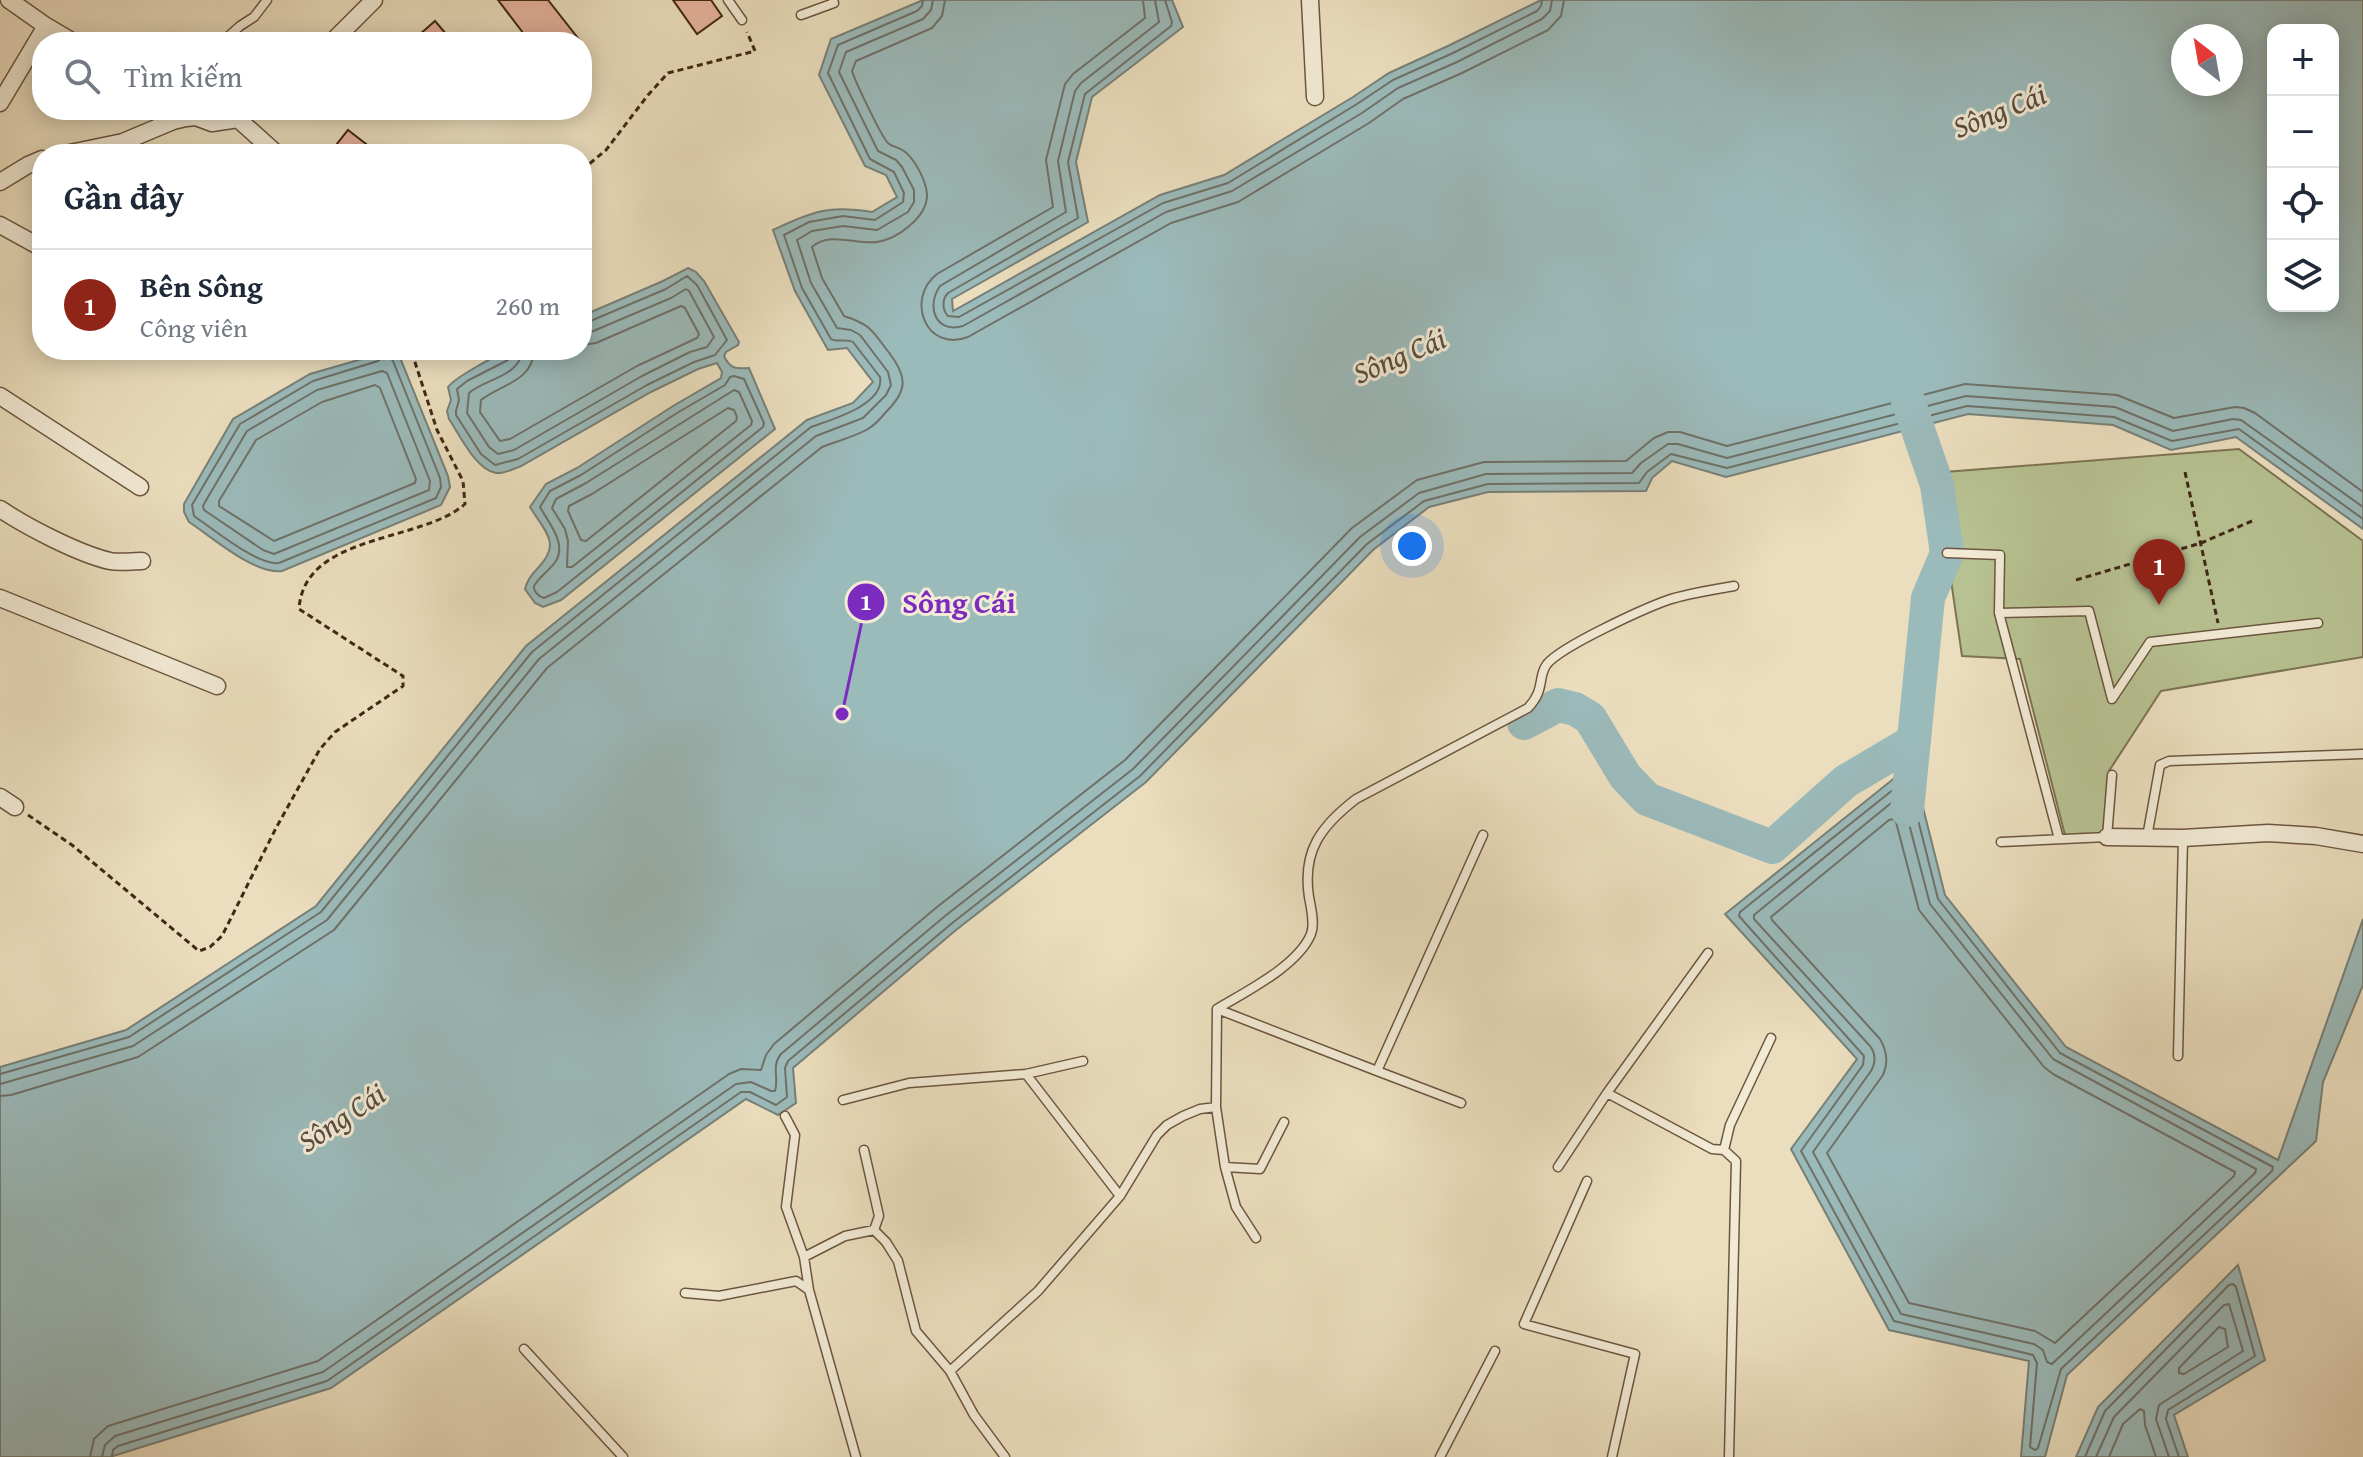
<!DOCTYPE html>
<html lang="vi">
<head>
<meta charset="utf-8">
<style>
  body { margin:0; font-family:"Gentium Book Plus",serif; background:#f6f6f7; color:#1f2937 }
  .controls { position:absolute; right:24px; top:24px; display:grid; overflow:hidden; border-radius:16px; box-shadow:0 4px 20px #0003 }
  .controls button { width:72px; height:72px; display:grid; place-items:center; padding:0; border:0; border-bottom:2px solid #e0e1e3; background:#fff; color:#1f2937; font:40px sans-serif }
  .compass { position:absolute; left:2171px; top:24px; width:72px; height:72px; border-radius:50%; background:#fff; box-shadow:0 4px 20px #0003; rotate:329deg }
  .you { position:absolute; left:1412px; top:546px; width:28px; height:28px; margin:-20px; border:6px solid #fff; border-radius:50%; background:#1a73e8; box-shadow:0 0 0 12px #1a73e833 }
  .badge { display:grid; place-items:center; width:52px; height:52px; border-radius:50%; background:#8f2418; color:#fff; font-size:26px; font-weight:700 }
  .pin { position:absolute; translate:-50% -66px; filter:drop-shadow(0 2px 4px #0008) }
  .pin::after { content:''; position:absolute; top:42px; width:28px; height:24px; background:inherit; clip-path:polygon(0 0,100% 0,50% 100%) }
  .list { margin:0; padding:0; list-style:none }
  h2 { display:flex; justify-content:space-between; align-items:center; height:104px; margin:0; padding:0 32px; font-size:34px }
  h2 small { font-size:26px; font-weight:400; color:#747a83 }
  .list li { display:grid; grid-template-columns:52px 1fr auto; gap:24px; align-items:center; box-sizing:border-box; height:112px; padding:0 32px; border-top:2px solid #e0e1e3 }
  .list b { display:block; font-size:30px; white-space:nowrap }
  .list p { margin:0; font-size:26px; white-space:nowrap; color:#747a83 }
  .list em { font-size:26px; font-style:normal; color:#747a83 }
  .icon { flex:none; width:44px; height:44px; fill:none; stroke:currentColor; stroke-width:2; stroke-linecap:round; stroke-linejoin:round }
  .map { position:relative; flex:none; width:2363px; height:1457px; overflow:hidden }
  .search { position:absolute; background:#fff; box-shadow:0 4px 20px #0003; left:32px; top:32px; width:560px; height:88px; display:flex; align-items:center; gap:20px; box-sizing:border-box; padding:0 28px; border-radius:32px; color:#747a83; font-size:30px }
  .panel { position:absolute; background:#fff; box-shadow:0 4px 20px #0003; left:32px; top:144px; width:560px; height:216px; border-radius:32px }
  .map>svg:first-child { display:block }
  .green { fill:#b7c191; stroke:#7c7453; stroke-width:2 }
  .water { fill:#9bbaba; stroke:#778078; stroke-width:2; fill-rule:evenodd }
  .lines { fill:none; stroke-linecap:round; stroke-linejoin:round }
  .shore { stroke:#6e7168; stroke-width:2 }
  .river { stroke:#9bbaba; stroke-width:34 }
  .building { fill:#e6b39d; stroke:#412815; stroke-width:2 }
  .lane-casing { stroke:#6c563f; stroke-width:11 }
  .street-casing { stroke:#6c563f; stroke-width:19 }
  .path { stroke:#412815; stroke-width:3; stroke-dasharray:6 4; stroke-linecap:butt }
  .lane { stroke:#f2ead5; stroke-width:8 }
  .street { stroke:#f2ead5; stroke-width:16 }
  .labels { text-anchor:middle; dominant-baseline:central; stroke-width:6; stroke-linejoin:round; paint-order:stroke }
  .water-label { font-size:30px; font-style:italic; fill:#584c3e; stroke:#f2ead5 }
  .leader { fill:none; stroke:#7b2cbf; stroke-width:3 }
  .callout-dot { fill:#7b2cbf; stroke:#f2ead5; stroke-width:3 }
  .mark-label { font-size:24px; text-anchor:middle; font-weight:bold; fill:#fff }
  .callout-label { font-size:30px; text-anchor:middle; font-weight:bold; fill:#7b2cbf; stroke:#f2ead5; stroke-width:6; stroke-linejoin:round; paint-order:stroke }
</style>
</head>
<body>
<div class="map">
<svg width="2363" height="1457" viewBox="0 0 2363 1457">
  <rect width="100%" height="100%" fill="#ebdebe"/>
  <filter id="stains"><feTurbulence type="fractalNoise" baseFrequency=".0025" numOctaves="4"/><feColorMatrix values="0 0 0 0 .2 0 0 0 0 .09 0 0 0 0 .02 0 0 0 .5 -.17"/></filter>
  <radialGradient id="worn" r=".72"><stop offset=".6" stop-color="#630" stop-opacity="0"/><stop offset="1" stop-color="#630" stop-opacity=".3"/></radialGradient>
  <!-- green -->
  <path class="green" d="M2239 449 2363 541V657L2161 691 2109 771 2103 834 2065 835 2020 659 1962 656 1947 553 1945 472Z"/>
  <!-- water -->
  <path class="water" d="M923 0H1172L1183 27 1092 97 1076 162 1088 222 952 299 953 311 1160 195 1224 175 1353 97 1389 73 1450 45 1541 0H2363V529L2236 437 2171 450 2113 425 1968 414 1726 477 1672 461 1652 478 1646 491 1488 492 1429 507 1373 550 1146 782 956 930 793 1068 796 1103 778 1115 746 1099 331 1388 110 1457H0V1067L126 1030 316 906 526 646 807 420 853 403 873 382 847 348 828 350 795 291 773 230C813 211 829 205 872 212L897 197 886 175 865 166 819 75 831 39ZM2273 30H2333V306H2273ZM2183 36H2231V84H2183Z
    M688 268 696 272 704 281 739 342 738 345 726 352 724 356C730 369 736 369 749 368L775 429 561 600 543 607 535 603 525 589C527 580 532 574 538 568 562 543 545 532 530 507L546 484 577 468 673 406 721 378 722 372 717 363 698 369 651 392 521 466C514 469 504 474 496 473 476 470 459 434 449 419L447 411 451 400 448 387C456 377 500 352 513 350 534 346 560 350 582 350V316L663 281Z
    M393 350 399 355 448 476 450 487 441 505 282 571C253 574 212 537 189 522L184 512V504L233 419 310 374Z
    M1912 764 1945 895 2066 1047 2278 1160 2363 919V985L2323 1082 2316 1141 2067 1375 2045 1457H2021L2029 1361 1889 1330 1791 1149 1857 1059 1725 914Z
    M2238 1265 2265 1360 2174 1415 2188 1457H2076L2098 1407Z"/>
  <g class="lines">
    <!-- shore -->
    <path class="shore" d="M1143 0 1145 18 1073 74 1065 84 1046 160 1053 207 937 274C905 299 926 353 968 337L1171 223 1238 202 1369 123 1403 99 1462 73 1548 30 1561 16 1564 0
      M1155 0 1159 22 1081 83 1075 91 1058 161 1066 212 940 286C926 306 935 334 963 326L1166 212 1232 191 1362 113 1398 88 1457 62 1542 19 1550 11 1552 0
      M1165 0 1172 22 1171 26 1085 94 1068 162 1078 218 948 293C942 299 942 310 948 316L959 317 1163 203 1228 183 1357 104 1393 80 1453 53 1537 11 1541 6 1542 0
      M512 350 508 360 467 381 457 389 459 400 456 411V415L481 454 495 465 518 459 647 385 694 362 715 355 727 340 697 285 687 276 666 289 588 322 582 323
      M522 350C521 376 485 379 469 393L467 413 489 447 498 454 514 450 642 376 690 352 707 347 714 337 689 291 686 289 671 298 591 332 582 333
      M534 350C533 381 502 384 481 400L480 412 500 441 510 439 637 366 697 338 699 334 685 308 681 306 596 343 582 345
      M385 356H389L393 361 440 478 441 487 436 498 279 563C258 566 213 529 194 516L192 505 240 424 313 381 378 361Z
      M382 371 387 373 430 481 429 490 274 554 263 550 204 510 203 506 208 497 247 431 317 390Z
      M734 376 744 379 764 423 763 427 557 592 544 598C539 597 533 591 534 586 540 576 550 570 556 561 567 543 548 522 540 507L550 491 581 475 677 413 725 385 730 377Z
      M375 385 380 388 416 479 415 483 274 541 219 506V501L256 440 322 402Z
      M734 390 739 392 752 421 751 425 572 567H567L568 541 565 529 552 508 556 499 586 483Z
      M728 408 734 410 737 417 736 421 586 541 581 540 568 511 569 506 592 494Z
      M1904 781 1909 784 1938 899 2060 1053 2273 1167 2272 1171 2061 1369 2038 1448 2035 1450 2030 1447 2037 1363 2033 1355 1894 1321 1801 1151 1863 1065 1864 1056 1739 916 1740 912Z
      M1896 799 1900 798 1903 801 1930 904 2053 1059 2256 1169 2255 1173 2052 1364 2047 1362 2043 1350 2034 1344 1901 1314 1813 1152 1871 1071C1876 1062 1876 1054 1870 1046L1754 919V915Z
      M1889 820 1893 819 1896 822 1919 910 2044 1067 2053 1074 2235 1172 2234 1176 2055 1343 2035 1331 1909 1303 1827 1153 1883 1075C1889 1062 1887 1051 1880 1039L1772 920 1771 917Z
      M0 1074 129 1037 321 912 532 652 811 427C830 420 885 405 880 377L853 342C846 338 837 343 831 339L802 288 784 235 809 222 843 216 875 220 903 202 904 193 894 172 870 159 828 73 838 45 917 11 922 6 923 0
      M0 1084 133 1046 327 920 539 659 816 436 863 418 886 395 891 385 888 372 860 335 851 330 837 328 811 283 797 240 812 231 843 226 877 230 908 212 914 202V190L902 167 896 160 878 151 839 72 846 52 923 19 931 10 933 0
      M0 1096 11 1095 138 1057 334 930 547 668 822 447C837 441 854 437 868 429 875 425 881 418 886 412 907 391 908 378 890 354 872 331 872 325 844 316L822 278 812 247C830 231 856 245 877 242 897 239 928 217 927 194 926 181 915 159 904 151 899 147 892 147 888 143 882 138 855 81 852 71L856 61 932 28 942 16 945 0
      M2219 1327 2225 1329 2228 1347 2184 1374 2179 1373V1368Z
      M90 1457 94 1439 108 1426 318 1361 729 1074 741 1069 761 1070 766 1055 774 1044 937 907 1125 760 1352 528 1417 480 1484 462 1626 461 1654 438 1668 432H1680L1727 446 1965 384 2117 395 2174 418 2235 407 2244 408 2255 413 2363 492
      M102 1457 105 1445 115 1436 323 1372 736 1084 751 1082 771 1091H775C779 1078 771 1066 781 1054L945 916 1133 769 1360 537 1419 493 1486 474 1632 473 1641 463 1668 444H1678L1727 458 1966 396 2115 407 2173 431 2233 419 2241 420 2363 507
      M112 1457 113 1450 118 1446 327 1381 741 1092H750L776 1105 787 1097 785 1068 788 1061 951 924 1140 776 1367 544 1424 501 1488 484 1639 483 1647 472 1671 454 1727 468 1967 406 2114 417 2172 441 2239 429 2363 519
      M2085 1457 2105 1411 2229 1285 2233 1284 2236 1287 2255 1356 2168 1410 2166 1419 2179 1457
      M2096 1457 2114 1417 2224 1305 2229 1304 2243 1351 2159 1405 2156 1419 2169 1457
      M2109 1457 2123 1424 2140 1409 2144 1411 2145 1425 2156 1457"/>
    <!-- river -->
    <path class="river" d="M1902 383 1937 485 1947 553 1928 598 1907 810
      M1524 723 1558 705 1575 709 1590 718 1625 776 1647 799 1772 847 1846 781 1914 741"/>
  </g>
  <!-- building -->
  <path class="building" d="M498 0H548L581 42H530Z
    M673 0H711L722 16 697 34Z
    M435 21 453 42H411Z
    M348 130 379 154H329Z"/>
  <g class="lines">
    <defs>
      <path id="lane" d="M728 0 742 20
        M801 15 834 3 833 0
        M222 42 240 26 254 17 267 0
        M1947 553 2000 555 1999 613 2089 611 2112 699 2150 642 2318 623
        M1999 613 2059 839
        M2147 837 2160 765 2169 761 2363 754
        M2001 842 2107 837 2112 775
        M1708 953 1607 1093 1712 1149 1724 1150
        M1217 1009C1245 992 1298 966 1311 934 1315 924 1311 908 1309 897 1302 851 1321 826 1356 799L1528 708C1546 689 1537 677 1547 664 1562 646 1643 609 1668 600 1689 593 1712 590 1734 586
        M1217 1009 1377 1071 1483 835
        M2178 1056 2183 838
        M1377 1071 1461 1103
        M1026 1074 1120 1196
        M843 1100 909 1083 1026 1074 1083 1061
        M1216 1107 1217 1009
        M785 1116 795 1135 786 1207 804 1257 809 1290 856 1457
        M1225 1167 1260 1169 1284 1122
        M1558 1167 1607 1093
        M1587 1181 1524 1324 1635 1354 1612 1457
        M874 1230 886 1242 898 1261 916 1331 950 1371 974 1415 1005 1457
        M804 1257 845 1236 874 1230 879 1216 864 1150
        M685 1293 719 1296 796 1281 809 1290
        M524 1349 623 1457
        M950 1371 1038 1291 1120 1196 1157 1135 1167 1125 1183 1116 1200 1109 1216 1107 1225 1167 1236 1207 1256 1238
        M1440 1457 1495 1351
        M1729 1457 1736 1161 1724 1150 1730 1125 1771 1038"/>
      <path id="street" d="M9 0 46 26 73 42
        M1310 0 1315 97
        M332 42 374 0
        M0 103 46 26
        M238 119 277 154
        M65 154 123 142 173 121 186 118 196 117 212 123 238 119 252 110
        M0 182 28 165 42 159
        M0 225 42 248
        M0 396 140 487
        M0 509C27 527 79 554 110 561 120 563 132 561 142 561
        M0 598 217 686
        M0 797 15 807
        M2107 837 2183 838 2268 833 2316 836 2363 844"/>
    </defs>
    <!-- lane casing -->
    <use href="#lane" class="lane-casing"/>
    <!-- street casing -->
    <use href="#street" class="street-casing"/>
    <!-- path -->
    <path class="path" d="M582 170 606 150 648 95 668 73 755 51 747 32
      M2185 472 2218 623
      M2076 580 2201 543 2252 521
      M28 815 72 845 199 951 210 947 222 936 276 828 320 749 335 732 403 686V676L299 609C304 533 421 543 465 504L463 481 437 430 411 350"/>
    <!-- lane -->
    <use href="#lane" class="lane"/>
    <!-- street -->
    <use href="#street" class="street"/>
  </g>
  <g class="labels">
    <!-- water labels -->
    <g class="water-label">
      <text transform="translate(1999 110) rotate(-22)">Sông Cái</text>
      <text transform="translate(1399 355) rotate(-23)">Sông Cái</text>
      <text transform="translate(341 1117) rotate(-34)">Sông Cái</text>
    </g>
  </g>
  <!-- callouts -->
  <path class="leader" d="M842 714L866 602"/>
  <g class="callout-dot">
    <circle cx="842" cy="714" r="8"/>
    <circle cx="866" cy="602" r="20"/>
  </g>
  <g class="mark-label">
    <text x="866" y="610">1</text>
  </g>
  <g class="callout-label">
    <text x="959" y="613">Sông Cái</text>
  </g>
  <rect width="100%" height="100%" filter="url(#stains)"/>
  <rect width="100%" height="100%" fill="url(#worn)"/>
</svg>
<div class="controls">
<button>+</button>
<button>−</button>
<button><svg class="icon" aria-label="locate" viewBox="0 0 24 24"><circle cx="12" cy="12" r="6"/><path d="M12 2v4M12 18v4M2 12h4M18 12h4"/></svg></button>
<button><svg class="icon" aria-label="layers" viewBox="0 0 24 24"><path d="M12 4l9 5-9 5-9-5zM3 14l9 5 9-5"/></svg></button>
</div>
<svg class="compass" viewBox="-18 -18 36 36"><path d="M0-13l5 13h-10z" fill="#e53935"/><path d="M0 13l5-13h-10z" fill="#747a83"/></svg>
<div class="you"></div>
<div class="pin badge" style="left:2159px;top:605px">1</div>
<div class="search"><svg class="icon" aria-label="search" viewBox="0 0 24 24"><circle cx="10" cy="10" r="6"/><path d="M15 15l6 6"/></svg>Tìm kiếm</div>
<section class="panel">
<h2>Gần đây<small></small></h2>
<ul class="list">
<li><span class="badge">1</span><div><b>Bên Sông</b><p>Công viên</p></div><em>260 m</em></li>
</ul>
</section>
</div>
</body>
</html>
